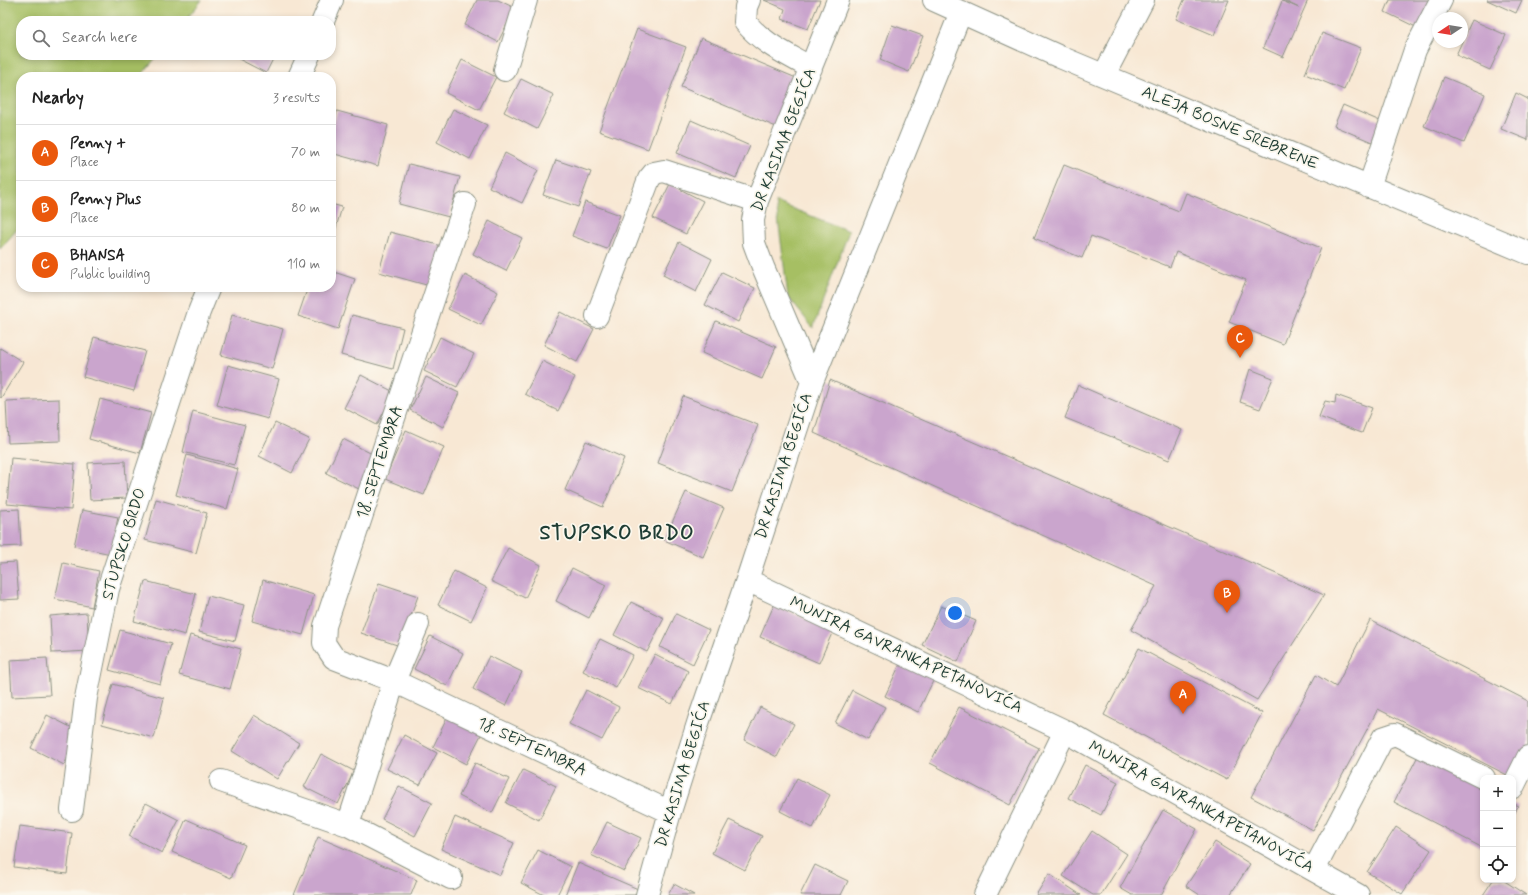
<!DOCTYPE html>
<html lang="en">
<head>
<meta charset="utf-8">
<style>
  body { margin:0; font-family:Mynerve,sans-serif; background:#f6f6f6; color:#222 }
  .controls { position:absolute; right:12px; bottom:12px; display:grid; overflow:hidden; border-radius:8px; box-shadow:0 2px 6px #0003 }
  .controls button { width:36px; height:36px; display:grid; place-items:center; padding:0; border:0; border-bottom:1px solid #e0e0e0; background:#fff; color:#222; font:20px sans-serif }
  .compass { position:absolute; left:1432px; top:12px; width:36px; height:36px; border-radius:50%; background:#fff; box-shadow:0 2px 6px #0003; rotate:258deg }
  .you { position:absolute; left:955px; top:613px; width:14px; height:14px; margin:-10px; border:3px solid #fff; border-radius:50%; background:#1a73e8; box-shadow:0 0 0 6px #1a73e833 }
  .badge { display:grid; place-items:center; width:26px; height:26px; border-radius:50%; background:#ea580c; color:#fff; font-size:13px; font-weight:700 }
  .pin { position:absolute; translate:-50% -33px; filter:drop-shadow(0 1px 2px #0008) }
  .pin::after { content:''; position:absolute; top:21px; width:14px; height:12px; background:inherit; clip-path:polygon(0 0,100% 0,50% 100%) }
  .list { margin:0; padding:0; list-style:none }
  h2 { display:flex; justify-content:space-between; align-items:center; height:52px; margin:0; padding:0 16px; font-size:17px }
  h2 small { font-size:13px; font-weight:400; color:#767676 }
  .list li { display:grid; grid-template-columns:26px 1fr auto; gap:12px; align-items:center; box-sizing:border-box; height:56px; padding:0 16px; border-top:1px solid #e0e0e0 }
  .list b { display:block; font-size:15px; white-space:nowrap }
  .list p { margin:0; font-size:13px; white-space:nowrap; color:#767676 }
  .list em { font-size:13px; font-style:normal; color:#767676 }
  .icon { flex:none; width:22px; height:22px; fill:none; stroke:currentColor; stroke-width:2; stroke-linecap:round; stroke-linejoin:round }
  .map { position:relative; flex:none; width:1528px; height:895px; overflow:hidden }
  .search { position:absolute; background:#fff; box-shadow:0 2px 6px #0003; left:16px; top:16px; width:320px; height:44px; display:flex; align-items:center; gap:10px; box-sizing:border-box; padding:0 14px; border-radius:16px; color:#767676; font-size:15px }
  .panel { position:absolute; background:#fff; box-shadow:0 2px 6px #0003; left:16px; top:72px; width:320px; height:220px; border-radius:16px }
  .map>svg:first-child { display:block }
  .green { fill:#a6bf64; stroke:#627e4c }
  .building { fill:#caa5cd }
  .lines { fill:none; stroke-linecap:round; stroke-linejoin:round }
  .minor-casing { stroke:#8c9284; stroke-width:24 }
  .minor { stroke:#fff; stroke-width:22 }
  .labels { text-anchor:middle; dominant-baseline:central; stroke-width:3.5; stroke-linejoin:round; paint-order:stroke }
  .street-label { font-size:16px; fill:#1f3d34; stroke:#fbf7ec }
  .district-label { font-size:20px; font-weight:bold; letter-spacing:1px; fill:#1f3d34; stroke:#fbf7ec }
</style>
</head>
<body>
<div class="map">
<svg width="1528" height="895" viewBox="0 0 1528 895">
  <rect width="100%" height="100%" fill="#fbf7ec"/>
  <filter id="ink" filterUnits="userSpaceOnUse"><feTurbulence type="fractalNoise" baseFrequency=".025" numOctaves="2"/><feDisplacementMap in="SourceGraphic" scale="8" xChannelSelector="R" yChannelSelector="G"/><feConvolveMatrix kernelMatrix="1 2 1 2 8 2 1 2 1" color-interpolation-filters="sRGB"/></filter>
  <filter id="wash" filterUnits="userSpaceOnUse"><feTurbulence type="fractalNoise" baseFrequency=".012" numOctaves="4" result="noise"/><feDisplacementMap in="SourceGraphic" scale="16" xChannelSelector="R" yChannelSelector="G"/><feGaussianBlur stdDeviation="0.9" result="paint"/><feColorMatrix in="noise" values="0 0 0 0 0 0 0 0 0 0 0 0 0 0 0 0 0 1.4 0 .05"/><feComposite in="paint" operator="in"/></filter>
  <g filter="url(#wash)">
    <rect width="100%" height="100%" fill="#f8e8d4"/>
    <!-- green -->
    <path class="green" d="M0 0H202L185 21H21V55H158L140 77H21V225L0 249Z
      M776 202 849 231 813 328 788 297Z"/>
    <g id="blocks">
      <!-- building -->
      <path class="building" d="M477 0H498L515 8 498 42 465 25Z
        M764 0H820L808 29 782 19 785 9Z
        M1184 0H1229L1214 35 1176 19Z
        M1283 0H1308L1283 57 1263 48 1282 1 1299 8Z
        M1390 0H1434L1420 29 1385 12Z
        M1487 0H1522L1516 13Z
        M1472 20 1506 35 1490 70 1456 55Z
        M892 25 923 36 909 72 880 60Z
        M637 29 686 47 648 149 599 131Z
        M1322 33 1361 48 1344 90 1305 74Z
        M701 38 801 80 781 129 681 87Z
        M231 55H275L266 73Z
        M462 60 496 77 479 110 446 93Z
        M1444 77 1485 94 1464 143 1424 126Z
        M521 79 554 95 537 129 504 112Z
        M1516 93 1528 99V140L1501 129Z
        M1343 105 1380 121 1372 142 1334 126Z
        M453 109 487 125 470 159 437 142Z
        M337 111 388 125 378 166 331 153V136Z
        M691 120 750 146 736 178 677 153Z
        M505 153 538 170 522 203 489 187Z
        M556 160 591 172 578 207 543 195Z
        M409 164 460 177 449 217 399 204Z
        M1064 165 1179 211 1186 193 1321 248 1283 344 1229 322 1246 280 1176 252 1170 267 1091 236 1082 258 1034 238Z
        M670 184 703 201 686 234 653 218Z
        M585 202 620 215 607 249 572 236Z
        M331 204 342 207 331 245Z
        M489 221 522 238 506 271 473 254Z
        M390 232 442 246 430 286 379 272Z
        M679 242 712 259 696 292 663 275Z
        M331 271 355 279 338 329 298 316 308 287H331Z
        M722 272 755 288 738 322 705 305Z
        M465 275 498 292 481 325 448 309Z
        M180 287H201L200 292Z
        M560 312 594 329 577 362 544 345Z
        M232 315 283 329 272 369 221 355Z
        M352 315 403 328 393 369 341 355Z
        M716 321 776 347 762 379 702 353Z
        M94 337 145 351 134 391 83 377Z
        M440 337 474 354 457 387 424 371Z
        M0 348 23 362 1 398 0 397Z
        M542 361 575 377 558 411 525 394Z
        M228 365 279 379 268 419 217 405Z
        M1250 369 1273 378 1260 409 1240 402Z
        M361 375 394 392 377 425 344 408Z
        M426 377 459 393 443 427 410 410Z
        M830 380 1186 534 1324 595 1257 700 1131 630 1156 586 814 433Z
        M1078 385 1182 430 1169 460 1065 418Z
        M1336 395 1372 408 1362 433 1319 417 1325 401 1335 403Z
        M683 396 758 425 732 492 658 463Z
        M59 399 60 441 8 443 6 401Z
        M100 399 151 413 140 453 89 439Z
        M193 411 245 425 234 465 183 452Z
        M275 423 309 439 292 473 259 456Z
        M406 430 444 447 424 495 385 479Z
        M343 439 376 456 359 489 326 473Z
        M586 441 624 458 603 507 565 490Z
        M187 455 238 469 227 509 176 495Z
        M11 458 75 464 71 510 7 504Z
        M125 461 127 498 90 500 88 463Z
        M686 492 724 508 703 557 664 540Z
        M156 499 207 513 196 553 145 540Z
        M19 509 21 546 0 547V510Z
        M82 510 118 517 111 554 74 546Z
        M508 548 541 565 525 598 491 581Z
        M16 562 19 599 0 600V563Z
        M63 563 99 571 92 607 55 599Z
        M572 568 606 585 589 618 556 601Z
        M454 571 487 588 471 621 438 605Z
        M263 580 314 595 303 635 252 621Z
        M145 581 196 594 185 635 134 621Z
        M379 583 418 596 400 646 361 633Z
        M208 596 244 605 235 641 199 632Z
        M631 602 664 618 647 652 614 635Z
        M774 605 833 631 819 663 760 637Z
        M941 606 976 621 958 662 922 645Z
        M87 613 89 651 52 653 50 616Z
        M676 614 709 630 693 664 660 647Z
        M1370 620 1528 701V748L1513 778 1378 709 1313 830 1251 797 1316 675 1336 687Z
        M120 630 171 644 160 684 109 670Z
        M190 635 241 649 230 689 179 675Z
        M430 636 463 653 447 686 414 669Z
        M600 639 633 655 616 688 583 671Z
        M1139 648 1262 713 1227 780 1104 715Z
        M655 654 688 671 672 704 638 688Z
        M489 656 522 672 506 706 473 689Z
        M47 658 50 695 12 697 10 660Z
        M901 662 934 679 918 712 885 696Z
        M113 684 164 698 154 738 102 724Z
        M586 690 619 707 602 740 569 724Z
        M852 690 885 707 868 740 835 723Z
        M760 707 794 724 777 757 744 740Z
        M959 707 1039 748 1010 805 930 763Z
        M449 714 483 731 466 764 433 747Z
        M47 715 80 732 64 765 31 748Z
        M254 715 299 743 277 779 232 751Z
        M404 735 437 753 420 785 387 769Z
        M321 754 354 771 338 804 304 787Z
        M1419 754 1483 788V848L1394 802Z
        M475 763 509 779 492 813 459 796Z
        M1085 765 1118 782 1101 815 1068 798Z
        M523 770 556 786 539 820 506 803Z
        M797 778 830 795 813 828 780 811Z
        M399 786 432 803 415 836 382 819Z
        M146 803 179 820 162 853 129 836Z
        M1513 804 1518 806 1513 817Z
        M1163 810 1197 829 1161 895H1132L1120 888Z
        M455 817 514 843 500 875 441 849Z
        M186 819 245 845 231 878 172 852Z
        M729 820 762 836 745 870 712 853Z
        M607 822 641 838 624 871 591 855Z
        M20 826 72 833 67 874 14 867Z
        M1396 827 1431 850 1402 894 1367 872Z
        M1092 831 1127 854 1101 895H1093L1063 876Z
        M318 837 417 880 411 895H294Z
        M1215 842 1250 864 1230 895H1200L1186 886Z
        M538 850 571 867 557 895H544L521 883Z
        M578 863 638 889 635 895H565Z
        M815 865 848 881 841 895H800Z
        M1049 874 1081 895H1036Z
        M1493 880H1503L1526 895H1483Z
        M674 884 694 895H668Z"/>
    </g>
  </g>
  <g filter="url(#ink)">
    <use href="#blocks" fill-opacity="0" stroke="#8c9284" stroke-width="1"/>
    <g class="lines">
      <defs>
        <path id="minor" d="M749 0 746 7 745 22C763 44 787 54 811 68
          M934 0 1060 57 1528 253
          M323 21 332 0
          M505 70 526 0
          M1104 75 1143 0
          M299 77 309 55
          M1369 187 1415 50 1441 0
          M465 204 325 626 324 643 334 658 394 681 670 812
          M597 316 649 179 654 173 664 171 757 201
          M812 382 961 12
          M747 580 1065 731 1358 895
          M221 781 348 825 394 681 418 624
          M1513 787 1528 757
          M72 810 86 698 108 589 199 312 209 287
          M348 825 451 878
          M1314 870 1383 738 1395 734 1484 778
          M647 895 670 812 699 720 747 580 812 382 763 267 754 243 753 220 757 201 838 0
          M985 895 1065 731"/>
      </defs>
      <!-- minor casing -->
      <use href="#minor" class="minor-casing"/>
      <!-- minor -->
      <use href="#minor" class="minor"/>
    </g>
  </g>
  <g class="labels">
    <!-- street labels -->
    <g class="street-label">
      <text transform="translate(1230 128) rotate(23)">ALEJA BOSNE SREBRENE</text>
      <text transform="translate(784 140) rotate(-69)">DR KASIMA BEGIĆA</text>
      <text transform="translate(380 462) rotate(-72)">18. SEPTEMBRA</text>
      <text transform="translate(784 466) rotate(-72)">DR KASIMA BEGIĆA</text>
      <text transform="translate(124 544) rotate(-73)">STUPSKO BRDO</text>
      <text transform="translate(906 655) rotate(25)">MUNIRA GAVRANKAPETANOVIĆA</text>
      <text transform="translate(532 747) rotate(25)">18. SEPTEMBRA</text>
      <text transform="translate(683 774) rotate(-73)">DR KASIMA BEGIĆA</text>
      <text transform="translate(1201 807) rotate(29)">MUNIRA GAVRANKAPETANOVIĆA</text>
    </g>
    <!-- district labels -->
    <g class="district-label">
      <text x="617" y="533">STUPSKO BRDO</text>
    </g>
  </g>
</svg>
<div class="controls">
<button>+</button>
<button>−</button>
<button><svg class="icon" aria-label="locate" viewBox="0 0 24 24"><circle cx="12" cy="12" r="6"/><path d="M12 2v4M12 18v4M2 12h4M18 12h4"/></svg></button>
</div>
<svg class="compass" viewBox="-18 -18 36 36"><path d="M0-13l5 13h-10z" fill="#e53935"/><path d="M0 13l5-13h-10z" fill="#767676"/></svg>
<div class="you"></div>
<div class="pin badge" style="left:1183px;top:714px">A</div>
<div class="pin badge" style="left:1227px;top:613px">B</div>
<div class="pin badge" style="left:1240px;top:358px">C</div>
<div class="search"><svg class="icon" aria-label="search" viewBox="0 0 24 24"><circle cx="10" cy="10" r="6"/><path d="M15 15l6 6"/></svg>Search here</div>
<section class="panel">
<h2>Nearby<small>3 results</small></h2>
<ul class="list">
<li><span class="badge">A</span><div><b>Penny +</b><p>Place</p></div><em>70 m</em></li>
<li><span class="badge">B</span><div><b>Penny Plus</b><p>Place</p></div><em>80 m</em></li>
<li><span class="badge">C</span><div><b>BHANSA</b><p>Public building</p></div><em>110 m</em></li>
</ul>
</section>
</div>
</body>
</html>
